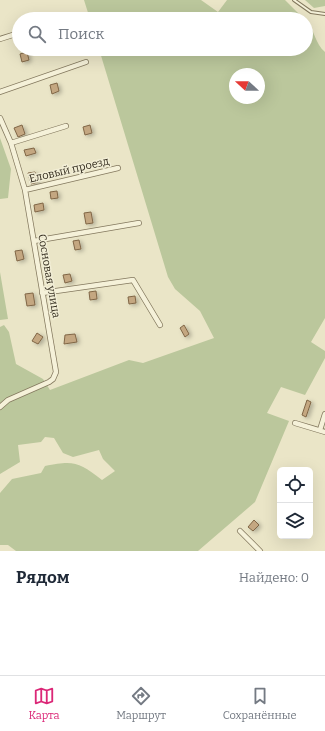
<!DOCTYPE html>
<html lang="ru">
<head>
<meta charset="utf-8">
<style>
  body { margin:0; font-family:Bitter,serif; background:#f2f2f3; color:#1f2937 }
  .controls { position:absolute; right:12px; bottom:12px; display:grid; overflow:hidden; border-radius:6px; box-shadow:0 4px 16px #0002 }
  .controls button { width:36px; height:36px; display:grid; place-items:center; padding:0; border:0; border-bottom:1px solid #e0e1e3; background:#fff; color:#1f2937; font:20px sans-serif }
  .compass { position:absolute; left:229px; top:68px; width:36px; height:36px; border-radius:50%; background:#fff; box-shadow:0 4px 16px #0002; rotate:291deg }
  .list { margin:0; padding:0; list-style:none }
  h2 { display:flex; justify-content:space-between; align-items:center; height:52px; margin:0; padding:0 16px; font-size:17px }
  h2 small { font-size:13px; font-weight:400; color:#747a83 }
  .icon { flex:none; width:22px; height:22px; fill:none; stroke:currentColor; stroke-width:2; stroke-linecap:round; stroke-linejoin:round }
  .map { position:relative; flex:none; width:325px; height:551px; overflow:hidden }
  .search { position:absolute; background:#fff; box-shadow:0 4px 16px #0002; left:12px; right:12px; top:12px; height:44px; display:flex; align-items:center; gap:10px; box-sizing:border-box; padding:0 14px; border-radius:22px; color:#747a83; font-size:15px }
  .sheet { height:124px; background:#fff }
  nav { display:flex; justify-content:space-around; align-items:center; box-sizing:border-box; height:56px; border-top:1px solid #e0e1e3; background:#fff; font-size:11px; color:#747a83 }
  nav a { display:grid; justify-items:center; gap:2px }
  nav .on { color:#db2777 }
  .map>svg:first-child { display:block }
  .green { fill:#bbc79c; fill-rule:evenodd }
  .building { fill:#c4a781; stroke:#806646; filter:url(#shadow) }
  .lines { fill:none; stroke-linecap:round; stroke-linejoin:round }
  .lane-casing { stroke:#83785e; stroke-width:4 }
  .street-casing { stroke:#83785e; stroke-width:6 }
  .lane { stroke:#f5f1d9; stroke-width:2 }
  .street { stroke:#f5f1d9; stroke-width:4.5 }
  .labels { text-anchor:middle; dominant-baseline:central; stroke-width:3; stroke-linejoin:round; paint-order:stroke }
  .street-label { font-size:11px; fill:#352e20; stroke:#f2eed6 }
</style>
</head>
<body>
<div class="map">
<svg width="325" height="551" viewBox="0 0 325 551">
  <defs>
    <filter id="shadow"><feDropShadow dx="2.5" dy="1.5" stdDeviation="2" flood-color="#0004"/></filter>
  </defs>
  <rect width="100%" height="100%" fill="#eae5c7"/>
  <!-- green -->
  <path class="green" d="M84 0H201L218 12 227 0H285L304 19H90Z
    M305 0H325V6L314 8Z
    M306 21C315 30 315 44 325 52V318L311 342 325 351V358L305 395 281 387 267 413 289 421 255 502 198 551H16L8 545H0V493L12 479 41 473 45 466C74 460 79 462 102 480L115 471 103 459 99 450 73 457 63 453 54 438 45 437 41 442 18 445 20 462 0 474V327L4 325 9 332 16 364 43 379 50 390 129 360 143 363 214 338 200 311 175 289 168 277 99 49H306ZM235 74H259V98H235Z
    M0 138 11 169 8 198 0 199Z
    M0 272 8 319 0 320Z"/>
  <!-- building -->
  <path class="building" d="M27 52 29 60 22 62 20 54Z
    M57 83 59 91 52 94 50 85Z
    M22 125 25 134 18 137 14 128Z
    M90 125 92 133 85 135 83 127Z
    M34 148 36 153 26 156 24 150Z
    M35 172 38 182 31 184 28 173Z
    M57 191 58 198 51 199 50 192Z
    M43 203 44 210 35 212 34 205Z
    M91 212 93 223 86 224 84 213Z
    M79 240 81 249 75 250 73 241Z
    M22 250 24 259 17 261 15 251Z
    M70 274 72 281 65 283 63 275Z
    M96 291 97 299 90 300 89 292Z
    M33 293 35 305 27 306 25 294Z
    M135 296 136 303 129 304 128 297Z
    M184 325 189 334 185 337 180 328Z
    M37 333 43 337 38 344 32 341Z
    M75 334 77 342 64 344 65 335Z
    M307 400 311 402 306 417 302 415Z
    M254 520 259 525 253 531 248 527Z"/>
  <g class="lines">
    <defs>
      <path id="lane" d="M294 0 311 12 325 14"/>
      <path id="street" d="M59 19 71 15
        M0 39 19 33
        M0 92 86 62
        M0 118 11 143 25 190 56 372 53 379 49 382 8 400 0 407
        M11 143 66 126
        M25 190 118 168
        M34 241 139 223
        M42 293 133 280 160 325
        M295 423 325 432
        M320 430 325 414
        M240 531 260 551"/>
    </defs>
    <!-- lane casing -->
    <use href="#lane" class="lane-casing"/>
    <!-- street casing -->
    <use href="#street" class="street-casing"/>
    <!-- lane -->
    <use href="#lane" class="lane"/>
    <!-- street -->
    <use href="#street" class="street"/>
  </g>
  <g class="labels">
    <!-- street labels -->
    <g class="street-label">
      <text transform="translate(69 170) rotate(-13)">Еловый проезд</text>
      <text transform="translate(49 276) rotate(80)">Сосновая улица</text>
    </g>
  </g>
</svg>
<div class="controls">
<button><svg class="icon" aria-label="locate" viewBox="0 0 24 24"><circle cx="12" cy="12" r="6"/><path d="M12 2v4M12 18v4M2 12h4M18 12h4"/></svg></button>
<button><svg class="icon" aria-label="layers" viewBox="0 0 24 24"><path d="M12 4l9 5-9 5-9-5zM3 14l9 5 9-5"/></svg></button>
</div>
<svg class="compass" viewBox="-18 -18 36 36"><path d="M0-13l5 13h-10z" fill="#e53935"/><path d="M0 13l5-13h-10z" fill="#747a83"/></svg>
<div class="search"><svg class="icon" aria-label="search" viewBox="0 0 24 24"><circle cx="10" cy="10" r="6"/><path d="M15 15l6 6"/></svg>Поиск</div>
</div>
<section class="sheet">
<h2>Рядом<small>Найдено: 0</small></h2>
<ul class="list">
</ul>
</section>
<nav>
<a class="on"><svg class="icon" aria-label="map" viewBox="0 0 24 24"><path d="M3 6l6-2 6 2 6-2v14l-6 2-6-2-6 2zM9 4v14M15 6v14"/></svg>Карта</a>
<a><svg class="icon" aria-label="directions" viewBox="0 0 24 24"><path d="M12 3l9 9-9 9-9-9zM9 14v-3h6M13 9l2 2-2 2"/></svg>Маршрут</a>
<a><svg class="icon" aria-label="saved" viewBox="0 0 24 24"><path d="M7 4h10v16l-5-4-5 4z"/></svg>Сохранённые</a>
</nav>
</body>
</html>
